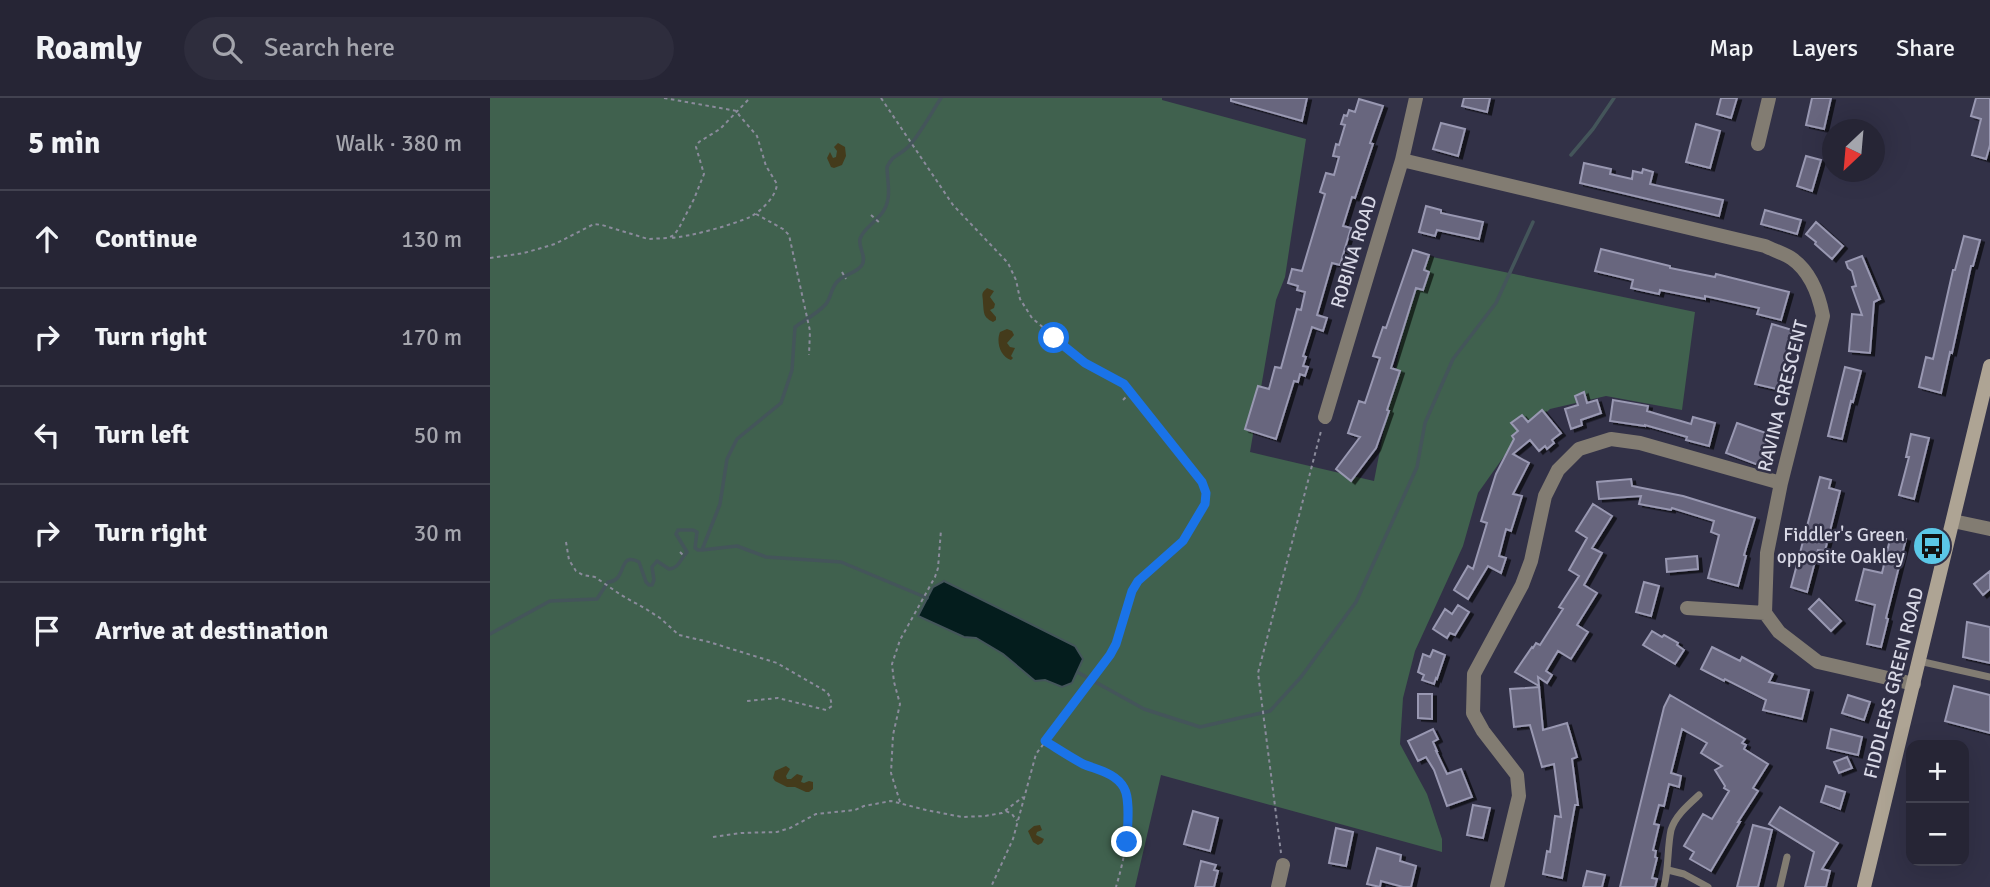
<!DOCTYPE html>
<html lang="en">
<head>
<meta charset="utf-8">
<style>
  body { margin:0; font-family:Signika,sans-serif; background:#2e2d3d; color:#f1f3f6 }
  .controls { position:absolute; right:21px; bottom:21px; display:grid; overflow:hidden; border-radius:14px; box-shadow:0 7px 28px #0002 }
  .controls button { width:63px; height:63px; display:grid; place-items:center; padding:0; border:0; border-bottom:2px solid #424250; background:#262535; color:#f1f3f6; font:35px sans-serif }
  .compass { position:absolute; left:1332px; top:21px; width:63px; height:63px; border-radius:50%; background:#262535; box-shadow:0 7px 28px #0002; rotate:206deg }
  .stop { position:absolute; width:21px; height:21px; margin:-16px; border:5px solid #1a73e8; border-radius:50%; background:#fff }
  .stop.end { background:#1a73e8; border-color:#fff; box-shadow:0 2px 7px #0008 }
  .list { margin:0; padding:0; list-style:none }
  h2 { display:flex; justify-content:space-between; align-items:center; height:91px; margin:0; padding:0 28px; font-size:30px }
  h2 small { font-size:23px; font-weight:400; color:#a4a5ad }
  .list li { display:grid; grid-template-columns:46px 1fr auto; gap:21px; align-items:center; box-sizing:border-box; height:98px; padding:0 28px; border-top:2px solid #424250 }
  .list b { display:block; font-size:26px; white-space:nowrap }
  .list em { font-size:23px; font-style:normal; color:#a4a5ad }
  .icon { flex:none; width:38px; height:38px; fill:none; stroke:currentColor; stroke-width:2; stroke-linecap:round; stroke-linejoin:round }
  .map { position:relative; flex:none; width:1500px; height:789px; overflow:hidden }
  header { display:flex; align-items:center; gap:42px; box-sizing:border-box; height:98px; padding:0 35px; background:#262535; border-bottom:2px solid #424250 }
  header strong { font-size:33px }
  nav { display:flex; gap:38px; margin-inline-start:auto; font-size:24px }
  .search { width:490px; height:63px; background:#2e2d3d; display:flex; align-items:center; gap:18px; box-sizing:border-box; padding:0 24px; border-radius:38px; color:#a4a5ad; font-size:26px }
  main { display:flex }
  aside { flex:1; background:#262535 }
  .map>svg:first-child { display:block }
  .green { fill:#40614e }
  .sand { fill:#443b1b }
  .water { fill:#041d1d; stroke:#44555a; stroke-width:2 }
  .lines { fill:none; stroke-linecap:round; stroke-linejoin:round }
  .stream { stroke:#44555a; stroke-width:3.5 }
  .building { fill:#67667e; stroke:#9998b2; stroke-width:2; filter:url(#shadow) }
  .path { stroke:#8b8b9c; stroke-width:2; stroke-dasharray:3.5 3.5; stroke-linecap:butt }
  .lane { stroke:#827c72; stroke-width:7 }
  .street { stroke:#827c72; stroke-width:14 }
  .secondary { stroke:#aea494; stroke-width:14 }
  .route { stroke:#1a73e8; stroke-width:9 }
  .labels { text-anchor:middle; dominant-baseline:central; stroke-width:5; stroke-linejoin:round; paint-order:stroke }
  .street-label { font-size:19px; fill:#d9d9e7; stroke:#323147 }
  .poi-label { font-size:19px; fill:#d9d9e7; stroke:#323147; text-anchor:end }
</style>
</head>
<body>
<header>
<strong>Roamly</strong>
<div class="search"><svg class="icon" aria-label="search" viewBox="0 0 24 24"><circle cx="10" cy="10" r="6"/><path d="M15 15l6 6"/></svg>Search here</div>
<nav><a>Map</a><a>Layers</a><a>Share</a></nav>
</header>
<main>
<aside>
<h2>5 min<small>Walk · 380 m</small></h2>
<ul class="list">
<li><svg class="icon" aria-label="ahead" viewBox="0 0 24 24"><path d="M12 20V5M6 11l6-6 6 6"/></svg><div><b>Continue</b></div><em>130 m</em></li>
<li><svg class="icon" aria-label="right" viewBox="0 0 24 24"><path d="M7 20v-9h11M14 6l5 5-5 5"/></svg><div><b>Turn right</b></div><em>170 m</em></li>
<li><svg class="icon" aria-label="left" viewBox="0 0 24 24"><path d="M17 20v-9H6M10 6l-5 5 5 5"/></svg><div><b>Turn left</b></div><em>50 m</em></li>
<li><svg class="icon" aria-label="right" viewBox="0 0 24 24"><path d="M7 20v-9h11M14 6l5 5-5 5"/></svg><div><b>Turn right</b></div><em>30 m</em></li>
<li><svg class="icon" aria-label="arrive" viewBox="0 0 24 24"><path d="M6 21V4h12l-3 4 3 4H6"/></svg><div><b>Arrive at destination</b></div></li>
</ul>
</aside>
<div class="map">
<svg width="1500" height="789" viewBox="0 0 1500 789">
  <defs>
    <filter id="shadow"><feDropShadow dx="4" dy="2.5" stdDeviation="0" flood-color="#0009"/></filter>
  </defs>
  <rect width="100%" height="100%" fill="#323147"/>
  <!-- green -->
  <path class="green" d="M0 0H672V2L816 41 795 179 786 202 760 354 884 383 928 156 1205 214 1192 312 1116 298 1060 311 1022 347 988 395 973 448 925 553 913 600 910 646 937 696 952 741V754L671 677 645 789H0Z"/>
  <!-- sand -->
  <path class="sand" d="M348 45 355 49 356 58 352 67 344 70 341 69 337 60 340 54 343 60 346 59 347 53 344 49Z
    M497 190 504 193 500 199 505 206 504 210 500 212 506 219V222L503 224C493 219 494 215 493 205 493 197 490 196 497 190Z
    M517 231 522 233 524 237 517 245 520 249 525 250 521 258 523 260 521 262C510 258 506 244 510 234Z
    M296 668 300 671 296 678 297 681H301L307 676 313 678 311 684 314 685 319 683 323 684V691L319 694H316L305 689H297L285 683 283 680 285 673Z
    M550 727 552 732 547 734 546 737 554 741 552 745 548 747 543 744 538 733 544 728Z"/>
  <!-- water -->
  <path class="water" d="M454 483 585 548 593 561 582 585 572 589 555 582 545 583 513 556 486 540 474 539 428 518 443 489Z"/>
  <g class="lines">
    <!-- stream -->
    <path class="stream" d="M1081 57 1103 31 1124 0
      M212 452 230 406 237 361 247 341 291 305 302 272 305 229C315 222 328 215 336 206 342 198 341 188 349 182 355 176 367 175 372 167 377 158 368 150 370 141 373 130 389 122 394 112 402 99 397 82 397 69 403 56 409 58 418 49 428 40 443 12 451 0
      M212 452 247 448 276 459 351 464 437 500
      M0 536 60 503 107 501 118 484C138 483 127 453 149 464L156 484 159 487H162L164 482 162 469 167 463 179 471C189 470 190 462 197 454L186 436 188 432H203L207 434 205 450 208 452H212
      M589 575 654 611 710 629 780 613 811 579 866 504 927 369 935 325 963 261 1006 205 1043 124"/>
  </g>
  <!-- building -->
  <path class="building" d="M741 0H817L812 23 741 3Z
    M974 0H1000L997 14 972 8Z
    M1231 0H1247L1241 20 1227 16Z
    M1322 0H1341L1334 31 1316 27Z
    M1486 0H1500V47L1496 61 1482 57 1491 21 1481 18Z
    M869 1 893 8 880 45 883 46 865 100 862 99 853 128 861 130 850 167 842 165 827 217 837 220 833 233 822 229 813 258 816 259 813 268 818 269 815 278 810 276 808 284 804 283 786 341 755 331 768 288 779 291 785 269 791 270 807 211 811 212 815 194 807 192 808 188 798 185 802 171 812 173 835 96 830 94 836 75 844 77 849 59 843 58 846 46 849 47 855 27 851 26 854 17 857 18 859 12 865 14Z
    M951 25 975 31 968 58 943 51Z
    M1206 26 1230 33 1220 70 1196 64Z
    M1316 58 1331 62 1322 93 1307 88Z
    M1094 65 1121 71 1120 76 1142 81 1143 73 1152 75 1153 71 1163 74 1160 86 1233 102 1229 118 1090 85Z
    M936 108 951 112V115L993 124 989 141 947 132 945 138 929 134Z
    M1275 112 1311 122 1307 136 1271 126Z
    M1326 124 1353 148 1342 161 1325 146 1326 144 1316 136Z
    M1474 138 1490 142 1483 168H1481L1462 255 1460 254 1451 295 1429 289 1436 259 1443 261 1463 172H1465Z
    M1111 151 1180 168V170L1225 179 1226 176 1299 194 1291 222 1267 216 1269 210 1215 198V201L1170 192 1169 196 1141 190 1143 182 1105 173Z
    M923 152 939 157 934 172 939 174 933 192 926 190 901 270 910 273 897 312 899 313 886 350 861 383 846 371 870 339 858 335 869 303 875 305 890 260 883 258 893 229 896 230Z
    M1372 158 1390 201 1384 204 1380 255 1359 253 1362 216 1372 217 1362 189 1366 188 1362 173 1358 170 1356 164Z
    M1282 226 1302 232 1294 266H1297L1291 292 1265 286Z
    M1355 269 1371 273 1363 304 1361 303 1352 341 1338 338Z
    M1094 294 1097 305 1107 302 1111 315 1091 322 1092 327 1081 331 1075 311 1088 307 1085 298Z
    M1123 302 1158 308 1157 313 1201 326 1203 319 1225 325 1219 348 1196 342 1197 339 1155 327V328L1120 323Z
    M1052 312 1071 335 1062 342 1064 345 1057 351 1055 348 1049 353 1040 342 1023 356 1039 365 1023 396 1032 398 1021 433 1016 431 1009 458 1016 460 1011 475 998 468 978 501 964 492 978 468 983 471 997 425 991 423 1006 376 1024 341 1022 338 1028 333 1021 325 1032 317 1038 324Z
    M1247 325 1282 337 1271 368 1236 355Z
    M1421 336 1439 340 1424 401 1409 397 1419 359H1416Z
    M1330 379 1341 382 1339 390 1350 393 1335 453 1328 452 1317 494 1301 489Z
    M1141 381 1142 388 1193 398 1265 420 1254 457 1256 458 1248 488 1218 480 1229 437 1221 434 1224 423 1182 410 1181 412 1149 406 1151 398 1109 401 1107 384Z
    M1103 406 1122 418 1102 450 1112 455 1094 487 1107 495 1087 527 1098 534 1081 561 1068 553 1056 573 1062 577 1057 585 1048 579 1049 588 1025 574 1042 549 1043 550 1046 545 1050 547 1073 511 1069 509 1089 478 1079 472 1097 440 1086 433Z
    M1401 437 1416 441 1396 520 1398 521 1391 549 1377 546 1385 507 1366 502 1374 471 1392 475Z
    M1207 458 1208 471 1177 474 1176 461Z
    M1500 473V491L1493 497 1484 486Z
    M1154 484 1169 488 1161 518 1146 514Z
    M1329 501 1351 523 1341 533 1319 511Z
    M968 507 979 514 965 537 960 535 957 540 943 531 955 511 962 516Z
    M1477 524 1500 529V565L1473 559Z
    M1162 533 1172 539 1174 537 1188 545 1187 547 1194 552 1185 566 1153 547Z
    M1222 549 1250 563 1252 559 1283 576 1279 584 1319 592 1312 621 1273 612 1276 602 1235 581 1234 583 1211 571Z
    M943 552 955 557 947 581 946 580 944 586 932 582 934 577 928 574 933 556 940 559Z
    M1464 588 1500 597V635L1455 623Z
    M1049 589 1053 632 1077 625 1087 659 1082 661 1088 707H1085L1072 780 1053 776 1057 753 1060 754 1065 718 1071 719 1064 666 1052 669 1040 627 1024 629 1020 591Z
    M928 596H942V621L928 620Z
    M1180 597 1255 641 1252 645 1256 647 1254 651 1278 666 1263 690 1268 693 1248 724H1250L1221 773 1200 761 1204 754 1194 748 1213 716 1222 721 1239 693 1234 690 1235 688 1225 672 1232 668 1211 655 1217 645 1192 631 1181 675 1191 678 1189 689 1179 686 1174 708 1169 707 1164 726 1169 727 1163 752 1166 753 1165 759 1167 760 1162 780 1167 781 1165 789H1130L1174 609Z
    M1358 597 1380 604 1374 622 1352 615Z
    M943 631 948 641 943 644 947 653H946L957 676 971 671 982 699 957 708 944 672 936 659 928 663 918 643Z
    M1341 631 1372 639 1368 657 1337 650Z
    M1357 659 1362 670 1349 675 1344 664Z
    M1336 688 1355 694 1350 711 1331 704Z
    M983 707 1000 710 993 740 977 737Z
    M1290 709 1348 745 1332 771 1340 773 1336 789H1315L1324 754 1279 726Z
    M703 713 728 720 720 753 694 746Z
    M1263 727 1282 732 1268 789H1247Z
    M846 730 863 734 856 768 839 765Z
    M887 750 911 757 910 763 926 768 921 789H913L891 783 890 789 877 786Z
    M711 763 726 767 724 772 728 773 724 789H705Z
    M1097 773 1115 777 1112 789H1093Z"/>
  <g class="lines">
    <!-- path -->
    <path class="path" d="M174 0 247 13 249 17 267 38 276 68 287 86C286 99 271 113 260 119 242 127 199 139 180 140
      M391 0 463 107 518 165 526 182 530 201 542 220 595 265 634 286 650 304 662 323 712 384 716 395 715 406 693 444 648 483 642 493 626 546 620 557 546 656 523 741 501 789
      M266 116 293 131 299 137 320 233 319 257
      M381 117 391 126
      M0 160 34 155 65 146 104 126 112 127 158 141 178 140 184 137 189 130 204 101 214 76 206 49 209 44 230 31 260 0
      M352 174 356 181
      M633 302 641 294
      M76 444 79 462 86 473 93 477 105 479 131 497 156 511 170 520 189 537 219 544 287 565 337 594 340 599 342 608 336 612 288 600 257 603
      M190 454 195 459
      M556 644C569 651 581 660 594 666 604 671 615 673 624 680 650 699 634 762 626 789
      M410 704 401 675 403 637 410 606 404 584 402 566 410 542 445 479 448 470 451 432
      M516 713 522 716 527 723
      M223 739 251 735 287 734 300 730 326 716 365 712 374 708 401 703 436 712 472 719 495 718 512 715 533 699
      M791 755 768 575 831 333"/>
    <!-- lane -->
    <path class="lane" d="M1429 563 1500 579
      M1178 772 1194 776 1218 789
      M1174 789C1179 770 1177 751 1181 732 1185 718 1198 707 1209 697
      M1290 789 1297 759"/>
    <!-- street -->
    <path class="street" d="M1268 46 1279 0
      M912 62 1275 148C1283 152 1293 155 1301 160 1320 173 1329 197 1333 218L1291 385 1277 455 1275 515 1289 534 1328 564 1424 586
      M835 319 912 62 926 0
      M1463 423 1500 431
      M1197 510 1275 515
      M788 789 793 767
      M1007 789 1029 698 1027 677 993 633 983 615 984 576 1032 487 1041 463 1055 398 1068 372 1089 351 1121 341 1150 345 1291 385"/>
    <!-- secondary -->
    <path class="secondary" d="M1374 789 1500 268"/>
  </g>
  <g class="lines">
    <!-- route -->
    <path class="route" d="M564 240 595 265 634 286 712 384 716 395 715 406 693 443 648 483 642 493 626 546 620 557 555 643C568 651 580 659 593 666 607 672 626 675 634 690 641 702 637 731 637 744"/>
  </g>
  <!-- icons -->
  <defs>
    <symbol id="bus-disc" viewBox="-11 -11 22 22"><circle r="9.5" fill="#5bc7e7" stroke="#323147"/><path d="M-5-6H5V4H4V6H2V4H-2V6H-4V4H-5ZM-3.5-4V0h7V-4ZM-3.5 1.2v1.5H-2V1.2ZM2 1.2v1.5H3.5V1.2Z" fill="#111"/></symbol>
  </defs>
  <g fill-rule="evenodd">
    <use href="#bus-disc" x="1420" y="426" width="44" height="44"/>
  </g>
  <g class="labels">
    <!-- street labels -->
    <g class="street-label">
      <text transform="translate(864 154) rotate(-73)">ROBINA ROAD</text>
      <text transform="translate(1293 298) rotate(-76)">RAVINA CRESCENT</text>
      <text transform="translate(1404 585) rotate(-76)">FIDDLERS GREEN ROAD</text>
    </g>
    <!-- poi labels -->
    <g class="poi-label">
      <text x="1415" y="437">Fiddler's Green<tspan x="1415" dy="22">opposite Oakley</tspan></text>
    </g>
  </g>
</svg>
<div class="controls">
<button>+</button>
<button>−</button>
</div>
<svg class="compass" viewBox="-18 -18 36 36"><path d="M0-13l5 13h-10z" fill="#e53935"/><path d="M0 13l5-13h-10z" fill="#a4a5ad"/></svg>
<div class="stop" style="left:564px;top:240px"></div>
<div class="stop end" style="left:637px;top:744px"></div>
</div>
</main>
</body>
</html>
